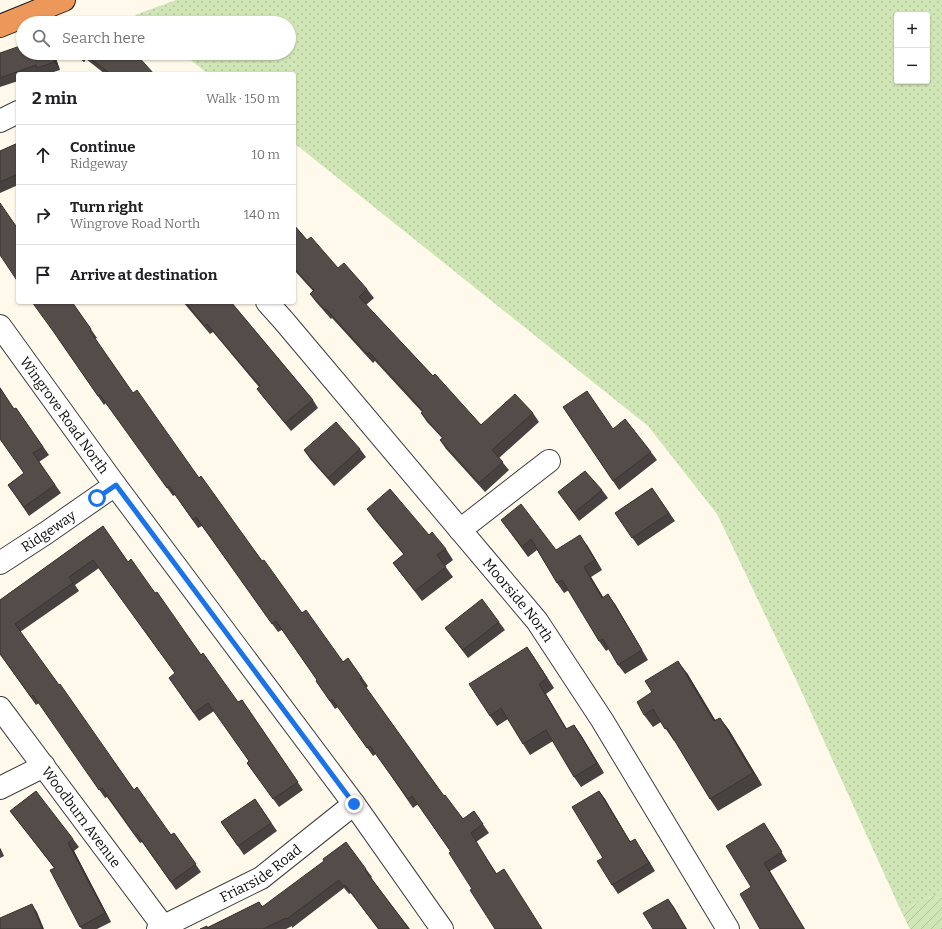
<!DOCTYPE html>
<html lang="en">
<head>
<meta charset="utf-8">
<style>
  body { margin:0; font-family:Bitter,serif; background:#f6f6f6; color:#202124 }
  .controls { position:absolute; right:12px; top:12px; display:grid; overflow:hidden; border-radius:4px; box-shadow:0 1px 3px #0004 }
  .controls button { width:36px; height:36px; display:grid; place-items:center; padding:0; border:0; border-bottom:1px solid #e0e0e0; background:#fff; color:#202124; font:20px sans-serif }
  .stop { position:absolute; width:12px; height:12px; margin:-9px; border:3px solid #1a73e8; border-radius:50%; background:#fff }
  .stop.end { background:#1a73e8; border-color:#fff; box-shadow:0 1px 4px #0008 }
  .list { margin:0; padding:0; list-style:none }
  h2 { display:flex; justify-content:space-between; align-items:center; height:52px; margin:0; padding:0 16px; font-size:17px }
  h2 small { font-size:13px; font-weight:400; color:#757577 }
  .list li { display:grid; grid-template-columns:26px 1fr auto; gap:12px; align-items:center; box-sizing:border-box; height:60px; padding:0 16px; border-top:1px solid #e0e0e0 }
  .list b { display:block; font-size:15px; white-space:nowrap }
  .list p { margin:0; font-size:13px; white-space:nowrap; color:#757577 }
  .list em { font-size:13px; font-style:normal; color:#757577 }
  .icon { flex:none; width:22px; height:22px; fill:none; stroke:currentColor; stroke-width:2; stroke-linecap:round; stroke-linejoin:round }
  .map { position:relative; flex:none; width:942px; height:929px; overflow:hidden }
  .search { position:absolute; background:#fff; box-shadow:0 1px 3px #0004; left:16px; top:16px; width:280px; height:44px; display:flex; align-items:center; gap:10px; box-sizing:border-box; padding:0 14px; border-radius:22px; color:#757577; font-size:15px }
  .panel { position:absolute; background:#fff; box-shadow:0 1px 3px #0004; left:16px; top:72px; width:280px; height:232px; border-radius:4px }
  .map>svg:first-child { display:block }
  .grass { fill:url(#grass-dots); fill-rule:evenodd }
  .garden { fill:url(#garden-furrows) }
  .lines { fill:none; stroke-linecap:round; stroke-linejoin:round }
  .minor-casing { stroke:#3f3f3f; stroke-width:24 }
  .highway-casing { stroke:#1d1d1d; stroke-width:24 }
  .minor { stroke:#fff; stroke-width:22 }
  .highway { stroke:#ec985b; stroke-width:22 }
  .wall { fill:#47413f }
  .shaded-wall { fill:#3a3533 }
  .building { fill:#534c49; stroke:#3a3533 }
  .route { stroke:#1a73e8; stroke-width:5 }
  .labels { text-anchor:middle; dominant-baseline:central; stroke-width:4; stroke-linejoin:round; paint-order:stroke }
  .street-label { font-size:14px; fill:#0c0c0c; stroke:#fff }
</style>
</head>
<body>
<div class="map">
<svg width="942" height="929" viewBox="0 0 942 929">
  <defs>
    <pattern id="grass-dots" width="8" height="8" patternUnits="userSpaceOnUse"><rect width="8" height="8" fill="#d1e6b7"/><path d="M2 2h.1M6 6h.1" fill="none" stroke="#b2c49c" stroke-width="1.8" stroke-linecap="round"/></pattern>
    <pattern id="garden-furrows" width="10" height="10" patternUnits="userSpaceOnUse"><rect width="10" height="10" fill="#d1e6b7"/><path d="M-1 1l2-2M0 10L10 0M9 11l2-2" fill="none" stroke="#b2c49c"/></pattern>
  </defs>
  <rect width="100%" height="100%" fill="#fef9eb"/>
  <!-- grass -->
  <path class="grass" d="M176 0H942V891L901 911 799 686 717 514 648 426 294 143V74H208L182 53H289V23H145L135 15ZM897 15H927V81H897Z"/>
  <!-- garden -->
  <path class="garden" d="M942 891V929H910L901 911Z"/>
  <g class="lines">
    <defs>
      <g id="minor">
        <path d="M0 121 18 112"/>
        <path id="s1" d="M267 302 284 321 537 621 602 720 728 929"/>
        <path id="s2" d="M0 326 115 485 354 804 442 929"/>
        <path d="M460 530 549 461"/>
        <path id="s3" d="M0 563 46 533 115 485"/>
        <path id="s4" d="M0 708 163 926"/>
        <path d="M0 788 44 766"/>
        <path id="s5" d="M158 929 261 878 354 804"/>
      </g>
      <path id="highway" d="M0 26 64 0"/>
    </defs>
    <!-- minor casing -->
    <use href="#minor" class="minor-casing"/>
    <!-- highway casing -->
    <use href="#highway" class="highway-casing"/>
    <!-- minor -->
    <use href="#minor" class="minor"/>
    <!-- highway -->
    <use href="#highway" class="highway"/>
  </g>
  <!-- wall -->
  <path class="wall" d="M0 53H54L60 70 47 74H41L40 73 37 74H18V81L0 87Z
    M73 53H129L154 74H105L86 59 84 62Z
    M18 143V185L0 193V151Z
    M294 225 307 240 338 268 367 289 374 298 366 305 433 376 481 425 533 413 539 422 499 458 509 470 485 492 446 449 440 440 442 438 427 422 421 413 422 412 375 361 373 363 332 318 331 319 316 302 310 294 313 291 294 270Z
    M72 302 97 338 95 339 133 393 199 478 302 613 343 662 348 658 368 686 366 688 444 796 463 819 474 811 489 833 476 842 497 874 504 869 509 877 472 889 451 852 418 804 413 808 376 754 373 756 338 707 335 709 316 681 317 680 282 630 278 632 202 526 198 528 175 495 173 496 106 403 104 405 57 337Z
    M183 302H231L313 400 318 408 291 431 263 397 257 389 259 387 213 332 210 334Z
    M0 387 14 409 16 408 49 455 39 462 61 493 29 516 8 485 24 473 0 439Z
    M563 407 613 429 651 452 657 460 619 490Z
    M360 449 366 457 334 486 310 459 304 450Z
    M652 488 675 521 638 546 615 513Z
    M602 490 608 498 579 521 558 492Z
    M367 509 429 535 446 549 453 560 445 566 453 577 422 601 393 563 404 555 374 519Z
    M501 520 556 550 587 545 602 570 591 577 603 597 615 604 648 660 625 674 618 665 609 649 606 651 599 641 569 590 564 593 557 583 537 550 528 557Z
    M103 526 128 562 155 593 201 655 238 702 242 700 303 790 279 807 247 763 249 761 214 711 199 721 169 678 175 673 99 568 75 585 79 591 20 632 134 790 171 835 174 833 201 872 176 890 142 842 140 843 107 797 105 798 39 703 36 705 0 654V600Z
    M499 622 505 630 468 658 445 628Z
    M527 647 554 688 546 694 567 729 574 725 581 735 604 773 581 787 574 777 553 741 530 755 523 744 508 719 497 726 490 716Z
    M687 673 715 720 720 718 729 730 762 785 718 811 710 799 675 741H674L661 722 653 727 644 715 652 692Z
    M599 791 605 799 630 841 640 847 655 871 618 894 612 885 603 858Z
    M255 799 277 831 244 855 221 822Z
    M10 811 73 839 79 847 74 851 111 922 97 929H82L80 927 54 868Z
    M769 831 787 861 770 871 751 887Z
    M0 848 4 856 0 858Z
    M366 869 372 877 371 878 410 929H378L351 893 349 894 344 888 292 928V926L286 929H200L208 927 259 902 263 907Z"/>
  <!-- shaded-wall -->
  <path class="shaded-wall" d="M51 53H54L60 70 54 62Z
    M78 53H81L86 59 84 62Z
    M580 535 587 545 602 570 595 560Z
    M584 567 591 577 609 607 602 598Z
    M608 594 615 604 648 660 642 650Z
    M527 647 534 657 554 688 547 678Z
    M678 661 687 673 723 733 714 721Z
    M539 684 546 694 573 740 566 729Z
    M720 718 729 730 762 785 753 773Z
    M574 725 581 735 604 773 597 763Z
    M599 791 605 799 635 850 630 842Z
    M635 839 655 871 649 863Z
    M68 843 74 851 111 922 105 913Z
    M0 848 4 856 0 850Z
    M764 863 770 871 805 929H804Z
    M668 899 674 907 687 929H686Z
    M32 904 37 912 44 929H42Z"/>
  <!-- building -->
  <path class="building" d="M23 45V53H51L54 62 37 68 36 65 0 78V53Z
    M83 53H129L131 55 133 53H135L154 74H111Z
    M18 143V174L0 182V151Z
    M0 203 18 229V282L0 255Z
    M294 225 307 240 311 237 338 268 344 263 367 289 359 297 433 376 435 374 481 425 515 394 533 413 492 450 503 462 479 483 440 440 443 438 421 413 423 411 369 352 367 354 326 309 325 310 310 294 314 290 294 268Z
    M32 302H72L91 329 90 331 133 393 137 390 199 478 201 476 262 561 264 560 302 613 306 610 343 662 348 658 362 678 360 679 444 796 445 795 463 819 474 811 483 824 471 833 496 874 504 869 542 929H495L470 890 472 889 449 853 451 852 412 796 408 799 370 746 367 748 332 699 330 701 316 681 317 680 276 621 272 624 196 517 193 520 169 486 167 488 100 395 98 396 53 331Z
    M185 302H231L313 400 285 423 257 389 260 386 207 324 205 326Z
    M0 388 14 409 16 408 43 447 33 453 55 485 24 507 8 485 24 473 0 439Z
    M587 391 613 429 625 419 651 452 613 481 563 407Z
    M336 422 360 449 328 478 304 450Z
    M585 471 602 490 574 513 558 492Z
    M652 488 669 513 632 538 615 513Z
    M390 489 429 535 432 532 446 549 437 555 446 567 415 591 393 563 404 554 367 509Z
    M521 504 556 550 580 535 595 560 584 567 602 598 608 594 642 650 618 665 603 639 599 641 562 580 557 583 531 539 522 547 501 520Z
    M103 526 128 562 131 559 155 593 157 592 201 655 203 653 238 702 242 700 298 782 273 799 247 763 249 761 208 703 194 713 169 678 175 673 93 560 69 577 73 583 15 624 59 685 60 684 134 790 137 787 171 835 174 833 196 864 171 882 137 834 135 835 102 788 99 790 33 695 31 697 0 654V600Z
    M482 599 499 622 463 650 445 628Z
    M527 647 547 678 539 684 566 729 574 725 597 763 574 777 546 730 523 744 501 708 490 716 469 684Z
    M678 661 714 721 720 718 753 773 710 799 667 728 665 729 653 709 644 715 637 702 652 692 645 681Z
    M36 791 73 839 68 843 105 913 80 927 50 870 55 868 10 811Z
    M599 791 630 842 635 839 649 863 612 885 597 861 603 858 572 807Z
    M255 799 271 823 238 846 221 822Z
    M764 823 782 852 764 863 804 929H760L740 894 751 887 726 846Z
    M346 842 366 869 365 870 409 929H379L345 885 343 886 339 880 287 919 286 918 263 929H200L207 926V928L259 902 262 907 324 861 323 859Z
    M668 899 686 929H653L643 913Z
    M32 904 42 929H0V918Z"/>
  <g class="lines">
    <!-- route -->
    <path class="route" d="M97 498 116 485 354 804"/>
  </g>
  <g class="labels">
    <!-- street labels -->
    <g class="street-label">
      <text stroke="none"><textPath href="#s2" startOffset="110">Wingrove Road North</textPath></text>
      <text stroke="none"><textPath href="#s3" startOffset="58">Ridgeway</textPath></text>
      <text stroke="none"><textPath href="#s1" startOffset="390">Moorside North</textPath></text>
      <text stroke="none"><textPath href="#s4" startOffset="136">Woodburn Avenue</textPath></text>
      <text stroke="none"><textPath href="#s5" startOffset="117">Friarside Road</textPath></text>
    </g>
  </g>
</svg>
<div class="controls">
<button>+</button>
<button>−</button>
</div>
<div class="stop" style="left:97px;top:498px"></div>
<div class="stop end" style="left:354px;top:804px"></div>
<div class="search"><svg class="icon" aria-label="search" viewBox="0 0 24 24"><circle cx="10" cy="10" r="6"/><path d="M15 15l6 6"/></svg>Search here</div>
<section class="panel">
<h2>2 min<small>Walk · 150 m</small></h2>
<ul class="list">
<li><svg class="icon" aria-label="ahead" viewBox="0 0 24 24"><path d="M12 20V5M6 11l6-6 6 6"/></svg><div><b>Continue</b><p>Ridgeway</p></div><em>10 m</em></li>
<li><svg class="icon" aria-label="right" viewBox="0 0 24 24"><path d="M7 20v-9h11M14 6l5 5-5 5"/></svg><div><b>Turn right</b><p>Wingrove Road North</p></div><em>140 m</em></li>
<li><svg class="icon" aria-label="arrive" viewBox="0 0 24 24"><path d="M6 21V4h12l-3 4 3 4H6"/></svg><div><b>Arrive at destination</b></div></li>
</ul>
</section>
</div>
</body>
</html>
